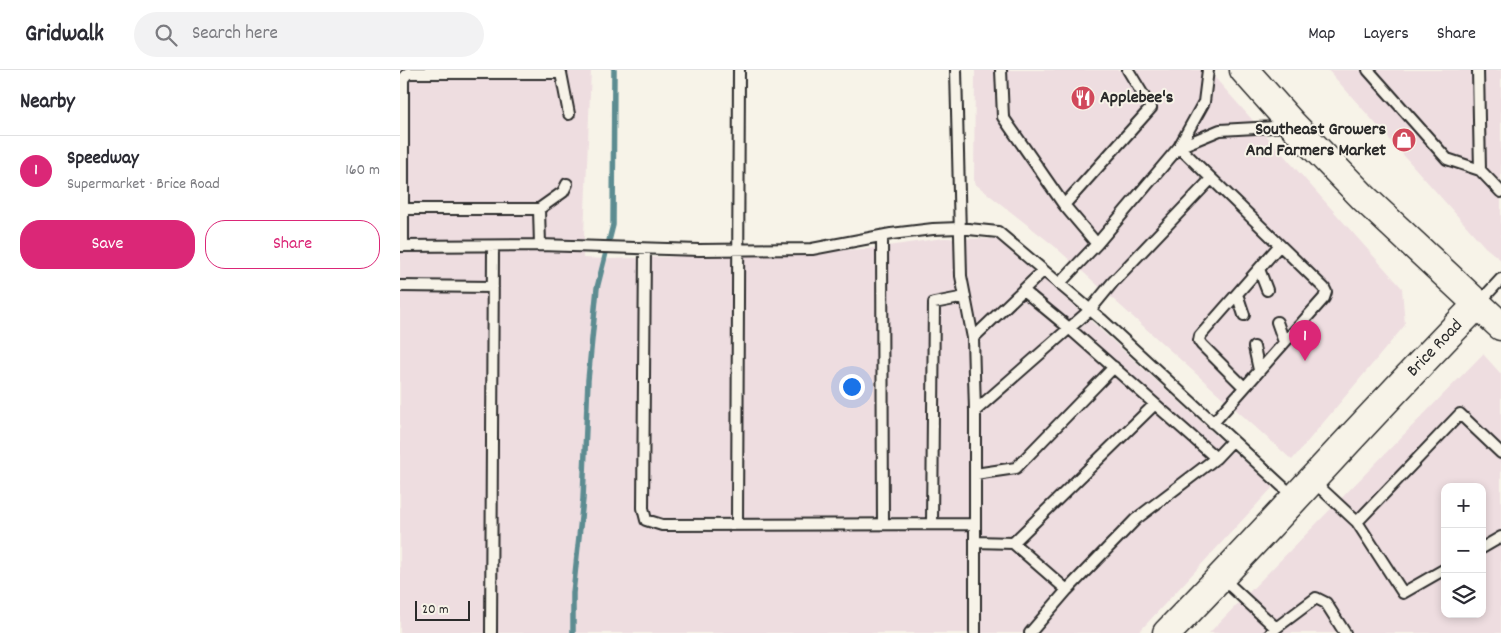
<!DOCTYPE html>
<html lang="en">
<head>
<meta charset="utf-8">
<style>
  body { margin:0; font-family:Dekko,sans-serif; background:#f2f2f3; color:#2b2b33 }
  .controls { position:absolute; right:15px; bottom:15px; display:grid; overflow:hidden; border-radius:10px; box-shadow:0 2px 8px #0003 }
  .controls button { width:45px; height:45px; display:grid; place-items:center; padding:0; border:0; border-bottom:1px solid #e1e1e2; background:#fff; color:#2b2b33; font:25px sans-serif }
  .scale { position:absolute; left:15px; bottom:12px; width:55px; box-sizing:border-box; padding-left:5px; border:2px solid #2b2b2b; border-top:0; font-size:14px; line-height:18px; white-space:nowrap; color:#2b2b2b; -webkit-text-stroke:4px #f7f3e8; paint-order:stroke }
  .you { position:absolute; left:451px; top:316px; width:18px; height:18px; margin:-12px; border:4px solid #fff; border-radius:50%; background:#1a73e8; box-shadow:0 0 0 8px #1a73e833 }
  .badge { display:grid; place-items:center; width:32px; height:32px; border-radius:50%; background:#db2777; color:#fff; font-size:16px; font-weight:700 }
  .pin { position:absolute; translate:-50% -41px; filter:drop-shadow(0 1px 2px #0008) }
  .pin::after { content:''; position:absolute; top:26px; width:18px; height:15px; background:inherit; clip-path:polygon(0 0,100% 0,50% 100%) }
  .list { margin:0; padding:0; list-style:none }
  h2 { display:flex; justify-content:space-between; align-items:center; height:65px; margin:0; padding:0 20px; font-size:21px }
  h2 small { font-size:16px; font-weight:400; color:#7c7c81 }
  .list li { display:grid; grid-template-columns:32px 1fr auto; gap:15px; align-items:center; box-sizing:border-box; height:70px; padding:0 20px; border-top:1px solid #e1e1e2 }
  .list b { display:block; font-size:19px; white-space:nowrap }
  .list p { margin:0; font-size:16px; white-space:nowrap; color:#7c7c81 }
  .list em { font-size:16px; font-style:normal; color:#7c7c81 }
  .actions { display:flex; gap:10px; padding:15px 20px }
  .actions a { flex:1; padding:11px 0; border:1px solid #db2777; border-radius:20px; text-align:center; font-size:18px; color:#db2777 }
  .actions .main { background:#db2777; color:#fff }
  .icon { flex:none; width:28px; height:28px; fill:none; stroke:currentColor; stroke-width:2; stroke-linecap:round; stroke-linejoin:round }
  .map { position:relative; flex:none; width:1101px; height:563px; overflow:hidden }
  header { display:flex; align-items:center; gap:30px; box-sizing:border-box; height:70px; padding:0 25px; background:#fff; border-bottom:1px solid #e1e1e2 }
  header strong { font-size:24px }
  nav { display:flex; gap:28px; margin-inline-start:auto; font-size:18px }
  .search { width:350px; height:45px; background:#f2f2f3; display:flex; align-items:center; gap:12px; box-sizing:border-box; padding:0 18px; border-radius:28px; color:#7c7c81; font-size:19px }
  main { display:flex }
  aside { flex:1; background:#fff }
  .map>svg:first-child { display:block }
  .built { fill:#eedde0; fill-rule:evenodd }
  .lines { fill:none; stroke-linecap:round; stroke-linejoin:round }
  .stream { stroke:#5c8c91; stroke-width:5.5 }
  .service-casing { stroke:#2b2b2b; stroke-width:14 }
  .secondary-casing { stroke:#2b2b2b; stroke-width:31 }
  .primary-casing { stroke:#2b2b2b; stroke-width:31 }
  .service { stroke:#f7f3e8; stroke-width:10 }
  .secondary { stroke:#f7f3e8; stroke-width:28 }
  .primary { stroke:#f7f3e8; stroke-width:28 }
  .labels { text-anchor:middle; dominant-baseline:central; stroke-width:4; stroke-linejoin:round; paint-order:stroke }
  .poi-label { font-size:18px; font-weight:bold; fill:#2b2b2b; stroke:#f7f3e8; text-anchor:start }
  .street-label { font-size:18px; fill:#2b2b2b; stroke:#f7f3e8 }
</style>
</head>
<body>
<header>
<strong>Gridwalk</strong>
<div class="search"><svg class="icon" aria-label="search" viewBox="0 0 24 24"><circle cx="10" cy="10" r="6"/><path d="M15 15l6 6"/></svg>Search here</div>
<nav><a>Map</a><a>Layers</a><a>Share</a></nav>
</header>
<main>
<aside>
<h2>Nearby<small></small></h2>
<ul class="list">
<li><span class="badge">1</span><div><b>Speedway</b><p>Supermarket · Brice Road</p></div><em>160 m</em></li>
</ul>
<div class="actions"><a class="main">Save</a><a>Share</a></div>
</aside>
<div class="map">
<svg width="1101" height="563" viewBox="0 0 1101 563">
  <rect width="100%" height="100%" fill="#f7f3e8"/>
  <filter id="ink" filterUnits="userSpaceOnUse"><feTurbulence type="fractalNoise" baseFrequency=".02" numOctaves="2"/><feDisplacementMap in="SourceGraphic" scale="10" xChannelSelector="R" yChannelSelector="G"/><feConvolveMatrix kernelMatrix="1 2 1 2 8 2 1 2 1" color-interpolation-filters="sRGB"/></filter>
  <g filter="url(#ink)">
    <!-- built -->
    <path class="built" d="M0 0H191L183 188 209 189 467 179 543 168 601 169 873 417 738 563H0Z
      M575 0H808L1002 218 1005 255 892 390 653 175 574 113Z
      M928 0H1101V190L1085 177Z
      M1083 284 1101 304V563H809ZM1045 417H1082V544H1045Z"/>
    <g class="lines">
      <!-- stream -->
      <path class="stream" d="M173 563V523L183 429 188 310 197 218 213 155 214 0"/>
      <defs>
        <path id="service" d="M556 0 561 206 573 268 575 341V563
          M601 0 603 47 664 135 697 174
          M808 0 804 32 779 77 820 60 889 56
          M968 0 1047 89 1080 100
          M1078 0 1080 100 1101 122
          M664 135 751 38 728 0
          M3 139V9L8 3H161L169 44
          M139 139 163 122 167 114
          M482 166 483 454
          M0 176 140 175 299 180 412 179 491 164 533 159 559 158 598 162 701 249 895 428
          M3 176V139H139L140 175
          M245 179 243 438 246 450 262 455 575 454
          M859 199 867 220
          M659 214 697 174 779 77 924 218 926 222 924 228 813 353
          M0 216 93 217
          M623 220 669 258 816 388
          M837 224 844 245
          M1078 234 1101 209
          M877 252 884 272
          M573 268 643 201
          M854 277 859 300
          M844 317 802 275 799 271 800 266 879 176
          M575 341 690 240 713 212 811 109
          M575 404 616 398 714 297
          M913 411 957 452 1003 523 1045 499
          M957 452 1060 344 1101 383
          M532 454 534 233 565 227
          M337 455 339 0
          M575 472 613 473 667 520
          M613 473 755 334
          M1082 478 1101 467
          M822 508 876 558
          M91 563 93 176
          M630 563 667 520 736 449 816 388 832 371
          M871 563 876 558 916 528 926 533 945 563"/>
        <g id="secondary">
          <path id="s1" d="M767 563C873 455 972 342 1078 234"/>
        </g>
        <path id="primary" d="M844 0 893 55 964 128 1101 256"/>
      </defs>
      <!-- service casing -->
      <use href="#service" class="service-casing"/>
      <!-- secondary casing -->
      <use href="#secondary" class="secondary-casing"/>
      <!-- primary casing -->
      <use href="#primary" class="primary-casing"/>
      <!-- service -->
      <use href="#service" class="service"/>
      <!-- secondary -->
      <use href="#secondary" class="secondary"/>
      <!-- primary -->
      <use href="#primary" class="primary"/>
    </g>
  </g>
  <!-- icons -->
  <defs>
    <symbol id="restaurant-disc" viewBox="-11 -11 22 22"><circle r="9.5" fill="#d1495b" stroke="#f7f3e8"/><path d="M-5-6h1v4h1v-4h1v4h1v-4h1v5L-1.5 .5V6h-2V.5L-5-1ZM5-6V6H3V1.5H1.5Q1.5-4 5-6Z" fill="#fff"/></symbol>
    <symbol id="shop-disc" viewBox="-11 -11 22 22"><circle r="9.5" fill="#d1495b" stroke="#f7f3e8"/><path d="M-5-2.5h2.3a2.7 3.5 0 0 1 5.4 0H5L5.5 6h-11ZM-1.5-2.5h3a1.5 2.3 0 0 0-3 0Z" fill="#fff"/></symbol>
  </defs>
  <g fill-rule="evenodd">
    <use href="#restaurant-disc" x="669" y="14" width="28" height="28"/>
    <use href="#shop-disc" x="990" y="56" width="28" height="28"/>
  </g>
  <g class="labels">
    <!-- poi labels -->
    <g class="poi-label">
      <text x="700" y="28">Applebee's</text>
      <text x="986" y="60" text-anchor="end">Southeast Growers<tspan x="986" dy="21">And Farmers Market</tspan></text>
    </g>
    <!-- street labels -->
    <g class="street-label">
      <text stroke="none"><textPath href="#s1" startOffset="391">Brice Road</textPath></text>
    </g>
  </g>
</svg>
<div class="controls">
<button>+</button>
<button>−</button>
<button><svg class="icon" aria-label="layers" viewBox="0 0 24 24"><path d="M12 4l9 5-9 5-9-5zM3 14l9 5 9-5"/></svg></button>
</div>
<div class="scale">20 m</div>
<div class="you"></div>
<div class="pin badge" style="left:905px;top:291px">1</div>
</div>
</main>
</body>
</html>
